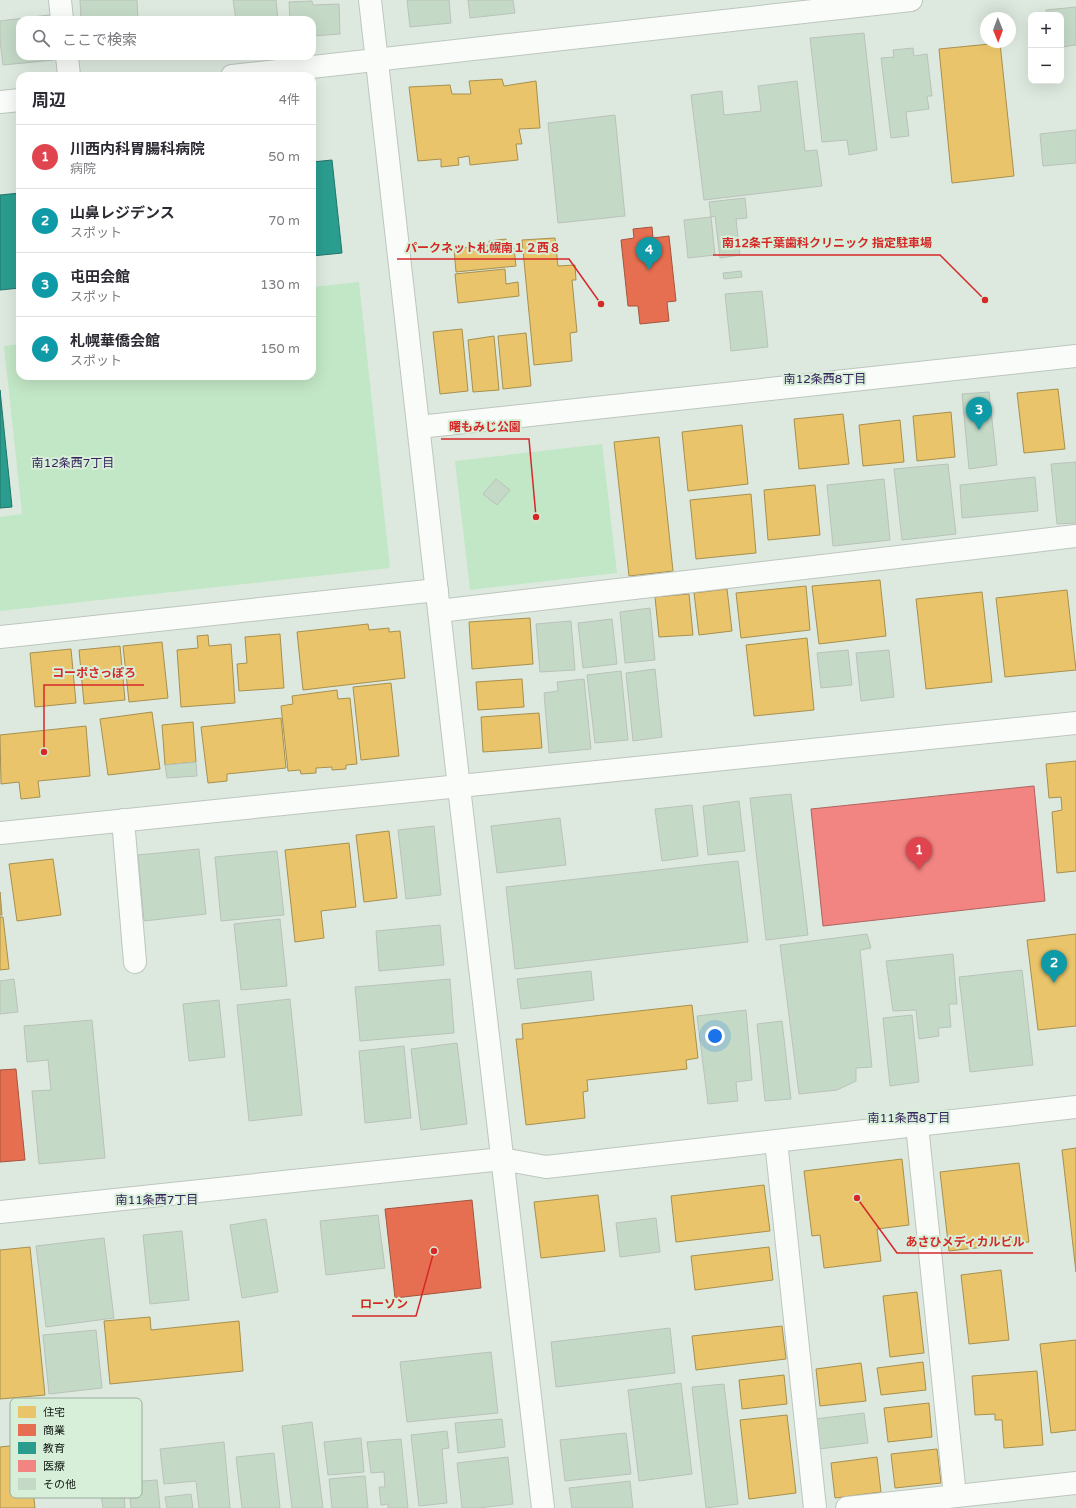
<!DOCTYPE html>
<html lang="ja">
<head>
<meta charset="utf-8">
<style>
  body { margin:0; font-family:"Varela Round","Noto Sans JP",sans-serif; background:#f7f7f7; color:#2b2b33 }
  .controls { position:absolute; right:12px; top:12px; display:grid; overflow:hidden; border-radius:8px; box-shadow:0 4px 16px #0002 }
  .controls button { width:36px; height:36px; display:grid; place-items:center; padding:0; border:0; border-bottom:1px solid #e1e1e2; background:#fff; color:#2b2b33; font:20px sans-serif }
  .compass { position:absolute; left:980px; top:12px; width:36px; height:36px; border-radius:50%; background:#fff; box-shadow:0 4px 16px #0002; rotate:179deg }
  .you { position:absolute; left:715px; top:1036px; width:14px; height:14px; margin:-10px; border:3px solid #fff; border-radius:50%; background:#1a73e8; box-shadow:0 0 0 6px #1a73e833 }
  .badge { display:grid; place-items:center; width:26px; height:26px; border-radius:50%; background:#566057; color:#fff; font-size:13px; font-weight:700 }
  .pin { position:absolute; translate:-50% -33px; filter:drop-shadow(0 1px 2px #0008) }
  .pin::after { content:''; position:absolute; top:21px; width:14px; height:12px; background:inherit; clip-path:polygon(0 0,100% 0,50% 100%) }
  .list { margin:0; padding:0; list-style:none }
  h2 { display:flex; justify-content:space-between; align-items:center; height:52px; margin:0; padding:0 16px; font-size:17px }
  h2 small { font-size:13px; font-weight:400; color:#7c7c81 }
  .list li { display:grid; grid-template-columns:26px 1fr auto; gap:12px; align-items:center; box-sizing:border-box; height:64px; padding:0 16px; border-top:1px solid #e1e1e2 }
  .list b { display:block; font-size:15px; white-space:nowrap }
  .list p { margin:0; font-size:13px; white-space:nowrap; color:#7c7c81 }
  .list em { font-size:13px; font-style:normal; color:#7c7c81 }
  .icon { flex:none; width:22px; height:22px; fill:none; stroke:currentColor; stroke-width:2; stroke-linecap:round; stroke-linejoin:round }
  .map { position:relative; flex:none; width:1076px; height:1508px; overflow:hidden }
  .search { position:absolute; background:#fff; box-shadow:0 4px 16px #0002; left:16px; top:16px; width:300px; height:44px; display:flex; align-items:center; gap:10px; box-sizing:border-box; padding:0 14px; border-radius:12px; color:#7c7c81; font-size:15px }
  .panel { position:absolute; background:#fff; box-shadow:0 4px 16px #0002; left:16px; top:72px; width:300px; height:308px; border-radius:12px }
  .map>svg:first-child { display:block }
  .green { fill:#c2e7c6 }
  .homes { fill:#e9c46a; stroke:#a7904f }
  .shops { fill:#e76f51; stroke:#a6543d }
  .schools { fill:#2a9d8f; stroke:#227469 }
  .health { fill:#f28482; stroke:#ae6360 }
  .building { fill:#c4dac7; stroke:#b9c2ba }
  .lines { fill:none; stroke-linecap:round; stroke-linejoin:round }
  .minor-casing { stroke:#bdc6be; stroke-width:24 }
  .minor { stroke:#fafcfa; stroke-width:22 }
  .labels { text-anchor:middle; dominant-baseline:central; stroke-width:4; stroke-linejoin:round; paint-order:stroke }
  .neighbourhood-label { font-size:12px; fill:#37215b; stroke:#d7efd9 }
  .key { fill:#d7efd9; stroke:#9bae9c; stroke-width:1 }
  .key-label { font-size:11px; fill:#0e160f }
  .leader { fill:none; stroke:#d62828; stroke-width:1.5 }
  .callout-dot { fill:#d62828; stroke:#d7efd9; stroke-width:1.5 }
  .callout-label { font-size:12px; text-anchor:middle; font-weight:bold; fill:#d62828; stroke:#d7efd9; stroke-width:4; stroke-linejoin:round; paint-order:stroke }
</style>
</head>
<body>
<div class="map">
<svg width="1076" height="1508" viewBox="0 0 1076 1508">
  <rect width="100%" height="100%" fill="#dde9de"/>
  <!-- green -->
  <path class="green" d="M359 282 390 568 0 611V517L22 514 4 346 20 344V376H312V287Z
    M602 444 617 573 470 590 455 461Z"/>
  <!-- homes -->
  <path class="homes" d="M1000 43 1014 176 952 183 939 49Z
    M502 79 504 86 536 81 540 128 519 129 522 144H516L518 160 470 165 469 156 458 158 459 165 441 167V159L418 161 409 87 450 85 452 94H471L469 81Z
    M555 238 558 266 575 265 576 280H572L577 332 570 333 572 361 534 365 522 240Z
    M506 239 507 249 514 248 516 266 456 272 454 249 489 245V241Z
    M505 269 506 284 518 282 519 296 458 303 455 274Z
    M462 329 468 391 440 394 433 332Z
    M526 333 531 386 503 389 498 336Z
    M494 336 499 390 473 392 468 340Z
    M1058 389 1065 449 1024 453 1017 393Z
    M951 412 955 457 917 461 913 416Z
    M843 414 849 464 799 469 794 419Z
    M900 420 904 462 863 466 859 425Z
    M742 425 748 484 688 491 682 432Z
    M659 437 673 571 629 576 614 442Z
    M815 485 820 535 768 540 764 490Z
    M751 494 756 553 696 559 690 500Z
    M880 580 886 636 819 644 812 586Z
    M806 586 810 630 741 638 736 593Z
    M727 589 732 631 699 635 694 593Z
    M1067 590 1076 670 1005 677 996 598Z
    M982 592 992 682 926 689 916 599Z
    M689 594 693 635 659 637 655 597Z
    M530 618 533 664 472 669 469 622Z
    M368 624 369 630 389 628V632L400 631 405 678 303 690 297 632Z
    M280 634 284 688 239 691 237 664 247 663 245 637Z
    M208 635 209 646 231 644 235 703 181 707 177 650 198 648 197 636Z
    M807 638 814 710 754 716 746 645Z
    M162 642 168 698 129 702 123 646Z
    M120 646 125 700 84 704 79 650Z
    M71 649 76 703 35 707 30 653Z
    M522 679 524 707 478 710 476 682Z
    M391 683 399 756 361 760 353 687Z
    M337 690 338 699 350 698 357 764 346 765V769L332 770V767L316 768V773L301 774 300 770 288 771 281 706 293 704 292 696Z
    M152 712 160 769 108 775 100 719Z
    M539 713 542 748 483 752 481 717Z
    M281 718 286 768 227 774V781L208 783 201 727Z
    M193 722 196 762 165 765 162 725Z
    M86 726 90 776 38 781 40 797 21 799 19 782 1 784 0 735Z
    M1076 761V871L1057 873 1052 812 1062 810 1061 797 1049 798 1046 764Z
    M389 831 397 898 364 902 356 835Z
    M349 843 356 907 321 911 324 938 295 942 285 850Z
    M53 859 61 915 17 921 9 864Z
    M0 892 2 915H0Z
    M0 917H3L9 969 0 970Z
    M1076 934V1026L1038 1030 1027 940Z
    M692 1005 698 1058 686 1060 687 1069 587 1080 588 1091 583 1092 585 1118 526 1125 516 1039H523L522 1024Z
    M1076 1148V1272L1062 1150Z
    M902 1159 909 1225 877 1229 881 1261 824 1268 820 1235 812 1236 804 1171Z
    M1019 1163 1029 1242 949 1251 940 1172Z
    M764 1185 770 1231 676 1242 671 1196Z
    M598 1195 605 1251 541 1258 534 1202Z
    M30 1247 45 1395 0 1399V1250Z
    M769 1247 773 1280 695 1290 691 1256Z
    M1001 1270 1009 1340 969 1344 961 1275Z
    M917 1292 924 1353 890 1357 883 1296Z
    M150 1317 151 1330 239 1321 243 1371 110 1384 104 1321Z
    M782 1326 786 1359 696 1370 692 1336Z
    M1076 1340V1430L1051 1433 1040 1344Z
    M923 1362 926 1390 881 1395 877 1368Z
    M861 1363 866 1401 820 1406 816 1369Z
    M1037 1371 1043 1445 1004 1448 1002 1420H995V1414L975 1415 972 1376Z
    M784 1375 787 1404 742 1409 739 1380Z
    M929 1403 932 1437 888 1442 884 1408Z
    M787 1415 796 1493 749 1499 740 1420Z
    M28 1444 35 1508H0V1447Z
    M937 1449 941 1483 895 1488 891 1454Z
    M877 1457 881 1492 835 1498 831 1463Z"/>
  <!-- shops -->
  <path class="shops" d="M652 227 653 238 669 236 676 301 667 302 669 321 640 324 638 306H628L621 240 634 238 633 229Z
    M16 1069 25 1160 0 1162V1070Z
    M472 1200 481 1288 395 1298 385 1209Z"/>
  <!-- schools -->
  <path class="schools" d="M332 160 342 253 312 256V162Z
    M20 193V288L0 290V195Z
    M0 390 12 507 0 508Z"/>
  <!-- health -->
  <path class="health" d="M1034 786 1045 901 823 926 811 809Z"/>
  <!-- building -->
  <path class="building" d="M80 0H137L138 20H81Z
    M233 0H276L278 20H236Z
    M407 0H449L451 23 410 27Z
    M468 0H513L515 13 470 18Z
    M312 1 313 5 339 4 340 34 312 36V20H290L289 2Z
    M1076 7V45L1061 47V15H1046V10Z
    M49 15 50 20H20V56H54V60L3 65 0 41V21Z
    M864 33 877 150 849 155 847 140 822 142 810 38Z
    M913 48 914 56 927 54 932 96H927L929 109 906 112 909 136 891 138 881 58 894 57 893 50Z
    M797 81 805 151 817 150 822 186 704 200 691 95 722 91 724 115 761 111 758 86Z
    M615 115 625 216 558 223 548 123Z
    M1076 130V163L1043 166 1040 134Z
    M745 198 747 218 736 219 740 255 720 258 715 216 711 217 709 202Z
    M711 217 715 255 688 258 684 220Z
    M741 271 742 277 724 279 723 273Z
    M762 291 768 347 731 351 725 294Z
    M989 392 997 465 969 469 962 394Z
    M1076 462V523L1057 524 1051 464Z
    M948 464 956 534 902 540 894 469Z
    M1035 477 1038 511 962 518 960 485Z
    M496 479 510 490 497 505 483 494Z
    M884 479 890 540 833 546 827 485Z
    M650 608 655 660 625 663 620 612Z
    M612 619 617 664 583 668 578 623Z
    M571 621 575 670 540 672 536 624Z
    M848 650 852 685 821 688 817 653Z
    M889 650 894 697 861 701 856 653Z
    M655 669 662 737 633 741 626 673Z
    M621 671 628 740 595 743 587 675Z
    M584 679 591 749 549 753 544 693 558 691 557 682Z
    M196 762 197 776 167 778 165 765Z
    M791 794 808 935 766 940 750 798Z
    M739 801 745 851 708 855 703 806Z
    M692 805 698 856 662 861 655 809Z
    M560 818 566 865 497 873 491 826Z
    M434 826 441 895 406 899 398 830Z
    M199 849 206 914 144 921 138 855Z
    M277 851 284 915 221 921 215 857Z
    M738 861 748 942 515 969 506 887Z
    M280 919 287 986 241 990 234 924Z
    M440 925 444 965 379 971 376 931Z
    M867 934 871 948 860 950 872 1067 856 1068V1081L837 1090 799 1094 780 945Z
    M953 954 957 1004H949L951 1027 938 1028 939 1036 919 1039 916 1010 893 1011 886 961Z
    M1022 970 1033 1065 970 1072 959 977Z
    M591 971 594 1000 521 1009 517 979Z
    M14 979 18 1012 0 1014V981Z
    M450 979 454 1033 360 1041 355 987Z
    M290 999 302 1115 249 1121 237 1005Z
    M219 1000 225 1057 189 1061 183 1004Z
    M746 1010 752 1080 736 1082 738 1101 708 1104 697 1016Z
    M912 1015 919 1082 890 1086 883 1018Z
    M92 1020 105 1158 39 1164 32 1091 51 1090 48 1060 27 1062 24 1026Z
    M782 1021 791 1099 765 1101 757 1024Z
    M457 1043 467 1124 421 1130 411 1049Z
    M404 1046 411 1118 365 1123 359 1051Z
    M378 1215 385 1268 326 1275 320 1221Z
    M656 1218 660 1252 620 1257 616 1223Z
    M266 1219 278 1292 242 1298 230 1225Z
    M182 1231 189 1300 150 1304 143 1235Z
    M104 1238 114 1318 46 1327 36 1246Z
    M670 1328 675 1373 556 1387 551 1342Z
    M96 1330 102 1388 49 1394 43 1335Z
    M491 1352 498 1413 407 1422 400 1362Z
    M681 1383 692 1474 639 1481 628 1390Z
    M724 1384 738 1504 706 1508 692 1387Z
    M864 1413 868 1443 819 1449 815 1419Z
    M502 1419 505 1447 458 1453 455 1423Z
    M312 1422 323 1508H292L282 1426Z
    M447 1431 449 1448 442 1449 447 1503 419 1506 411 1435Z
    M626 1433 631 1474 565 1481 560 1440Z
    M361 1438 364 1472 328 1475 324 1442Z
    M401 1439 408 1508H388V1504L381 1505 379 1487H385L384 1472 371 1473 367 1442Z
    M224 1442 230 1508H199L196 1481 164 1484 160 1449Z
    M274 1453 280 1508H242L236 1457Z
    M508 1457 513 1504 478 1508H462L457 1463Z
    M365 1476 368 1508H332L329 1479Z
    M157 1480 160 1508H131L128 1482Z
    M630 1481 633 1508H572L569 1488Z
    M124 1492 125 1508H103L101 1494Z
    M191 1494 193 1508H167L165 1497Z"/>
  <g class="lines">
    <defs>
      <path id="minor" d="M60 0 62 20
        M370 0 457 770 543 1508
        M67 56 69 76
        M232 76 911 0
        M0 102 20 100
        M419 427 1076 356
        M439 611 1076 536
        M0 637 437 590
        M123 820 135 962
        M0 833 1076 723
        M917 1125 955 1496
        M776 1141 815 1508
        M0 1212 502 1159 546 1167 1076 1107
        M847 1508 1076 1483"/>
    </defs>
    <!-- minor casing -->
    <use href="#minor" class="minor-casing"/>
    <!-- minor -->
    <use href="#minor" class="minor"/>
  </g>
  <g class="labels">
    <!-- neighbourhood labels -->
    <g class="neighbourhood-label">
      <text x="825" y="379">南12条西8丁目</text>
      <text x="73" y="463">南12条西7丁目</text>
      <text x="909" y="1118">南11条西8丁目</text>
      <text x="157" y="1200">南11条西7丁目</text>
    </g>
  </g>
  <!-- legend -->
  <rect x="10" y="1398" width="132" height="100" rx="6" class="key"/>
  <rect x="18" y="1406" width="18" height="12" fill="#e9c46a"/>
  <rect x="18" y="1424" width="18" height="12" fill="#e76f51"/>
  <rect x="18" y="1442" width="18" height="12" fill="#2a9d8f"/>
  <rect x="18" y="1460" width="18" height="12" fill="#f28482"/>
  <rect x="18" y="1478" width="18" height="12" fill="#c4dac7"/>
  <g class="key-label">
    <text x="43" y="1416">住宅</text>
    <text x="43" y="1434">商業</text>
    <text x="43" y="1452">教育</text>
    <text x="43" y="1470">医療</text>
    <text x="43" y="1488">その他</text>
  </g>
  <!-- callouts -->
  <path class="leader" d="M985 300L940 255H713M601 304L569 259H397M536 517L529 439H441M44 752L44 685H144M857 1198L897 1253H1033M434 1251L416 1316H352"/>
  <g class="callout-dot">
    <circle cx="985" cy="300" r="4"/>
    <circle cx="601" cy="304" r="4"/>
    <circle cx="536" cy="517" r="4"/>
    <circle cx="44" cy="752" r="4"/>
    <circle cx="857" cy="1198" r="4"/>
    <circle cx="434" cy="1251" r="4"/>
  </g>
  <g class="callout-label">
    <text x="827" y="247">南12条千葉歯科クリニック 指定駐車場</text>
    <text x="483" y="252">パークネット札幌南１２西８</text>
    <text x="485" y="431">曙もみじ公園</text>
    <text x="94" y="677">コーポさっぽろ</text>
    <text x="965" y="1246">あさひメディカルビル</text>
    <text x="384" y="1308">ローソン</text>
  </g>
</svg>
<div class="controls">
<button>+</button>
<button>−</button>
</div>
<svg class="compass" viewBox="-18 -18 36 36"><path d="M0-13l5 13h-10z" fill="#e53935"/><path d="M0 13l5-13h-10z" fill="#7c7c81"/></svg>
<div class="you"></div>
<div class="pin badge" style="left:919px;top:870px;background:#e0444e">1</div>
<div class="pin badge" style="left:1054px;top:983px;background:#0f9aa8">2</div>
<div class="pin badge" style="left:979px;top:430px;background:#0f9aa8">3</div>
<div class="pin badge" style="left:649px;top:270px;background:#0f9aa8">4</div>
<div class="search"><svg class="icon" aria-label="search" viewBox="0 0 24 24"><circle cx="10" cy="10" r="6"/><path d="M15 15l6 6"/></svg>ここで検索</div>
<section class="panel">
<h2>周辺<small>4件</small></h2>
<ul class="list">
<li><span class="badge" style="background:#e0444e">1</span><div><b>川西内科胃腸科病院</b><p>病院</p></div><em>50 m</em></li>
<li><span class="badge" style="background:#0f9aa8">2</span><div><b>山鼻レジデンス</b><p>スポット</p></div><em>70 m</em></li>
<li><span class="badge" style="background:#0f9aa8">3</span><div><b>屯田会館</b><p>スポット</p></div><em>130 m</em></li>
<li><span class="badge" style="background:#0f9aa8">4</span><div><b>札幌華僑会館</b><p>スポット</p></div><em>150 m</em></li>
</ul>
</section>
</div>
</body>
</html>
